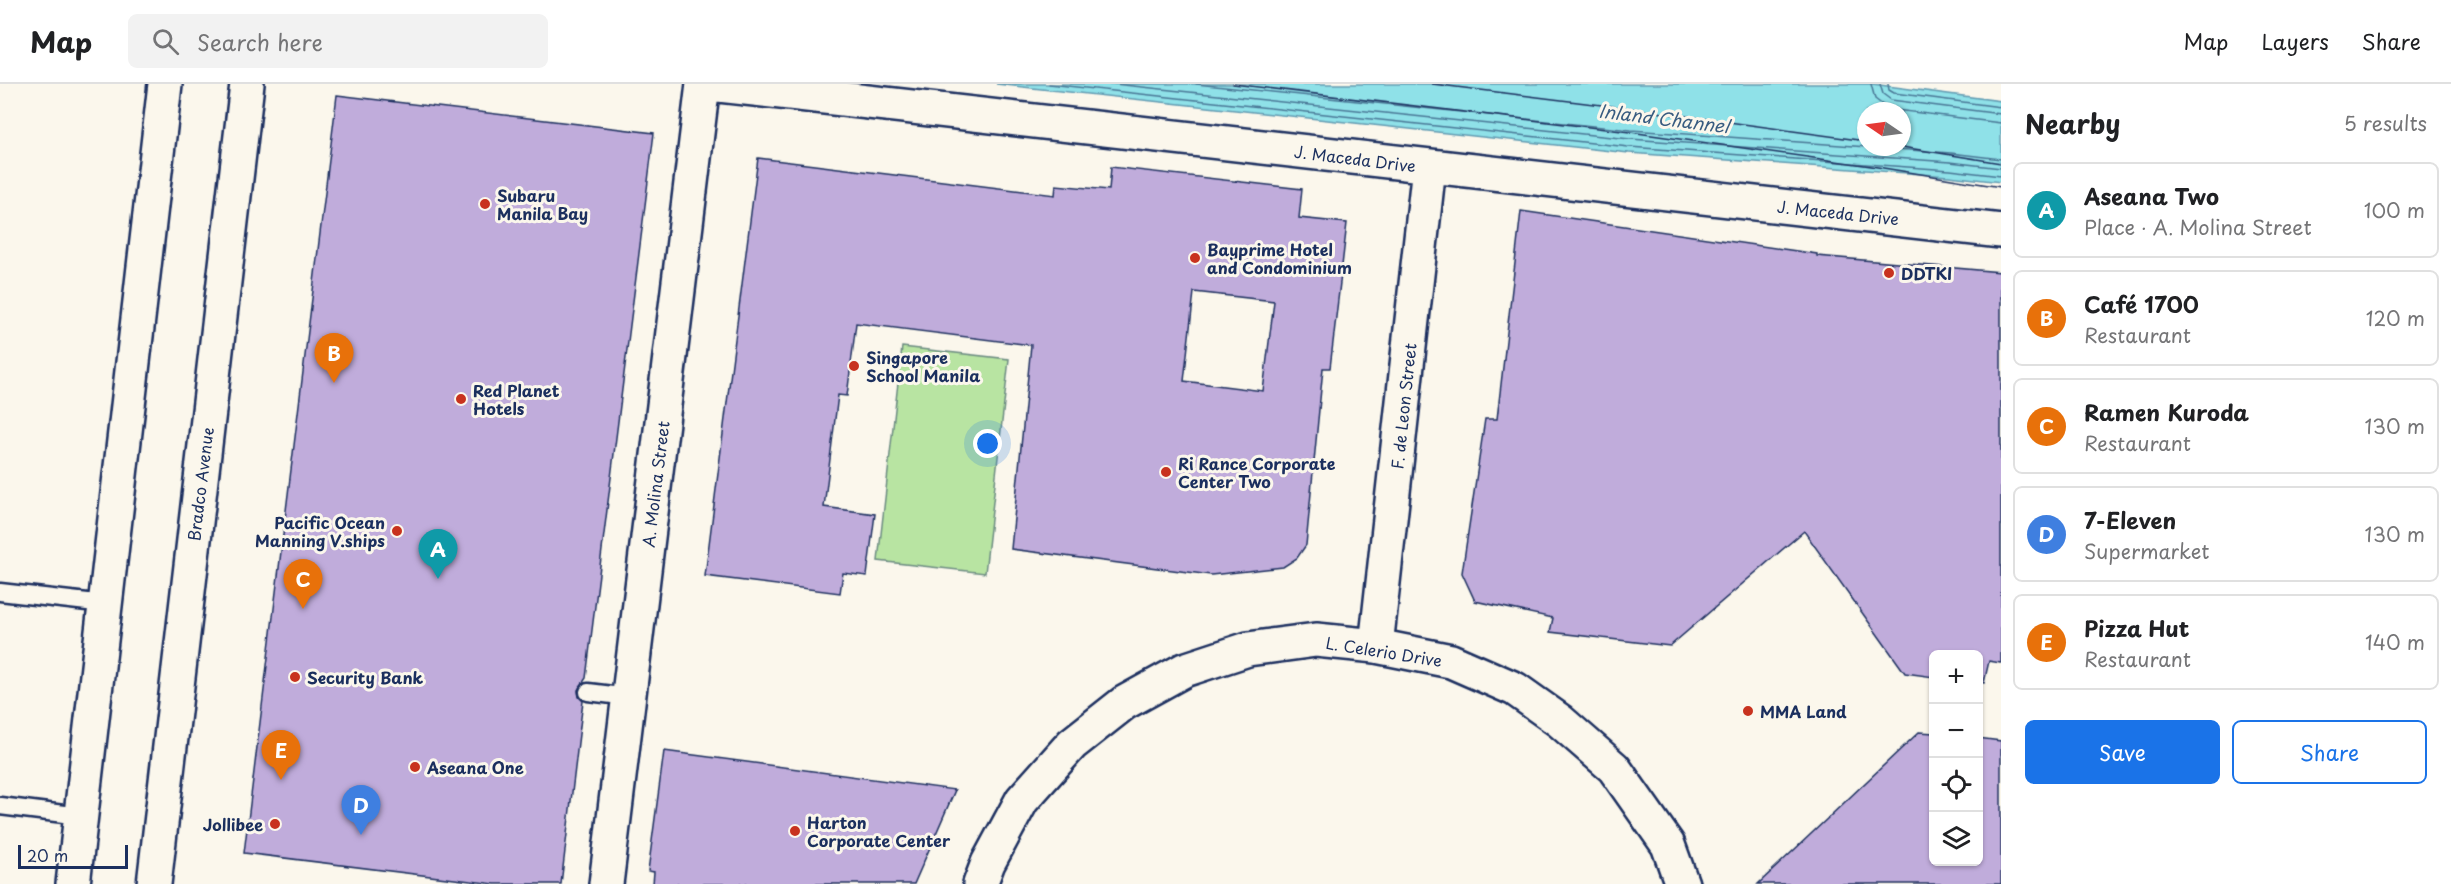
<!DOCTYPE html>
<html lang="en">
<head>
<meta charset="utf-8">
<style>
  body { margin:0; font-family:"Playpen Sans",sans-serif; background:#f2f2f2; color:#202124 }
  .controls { position:absolute; right:18px; bottom:18px; display:grid; overflow:hidden; border-radius:9px; box-shadow:0 2px 4px #0004 }
  .controls button { width:54px; height:54px; display:grid; place-items:center; padding:0; border:0; border-bottom:2px solid #e0e0e0; background:#fff; color:#202124; font:30px sans-serif }
  .compass { position:absolute; left:1857px; top:18px; width:54px; height:54px; border-radius:50%; background:#fff; box-shadow:0 2px 4px #0004; rotate:283deg }
  .scale { position:absolute; left:18px; bottom:15px; width:110px; box-sizing:border-box; padding-left:6px; border:3px solid #1b2f5e; border-top:0; font-size:16px; line-height:21px; white-space:nowrap; color:#1b2f5e; -webkit-text-stroke:4px #fbf7ec; paint-order:stroke }
  .you { position:absolute; left:988px; top:360px; width:21px; height:21px; margin:-15px; border:4px solid #fff; border-radius:50%; background:#1a73e8; box-shadow:0 0 0 9px #1a73e833 }
  .badge { display:grid; place-items:center; width:39px; height:39px; border-radius:50%; background:#1a73e8; color:#fff; font-size:20px; font-weight:700 }
  .pin { position:absolute; translate:-50% -50px; filter:drop-shadow(0 2px 3px #0008) }
  .pin::after { content:''; position:absolute; top:32px; width:21px; height:18px; background:inherit; clip-path:polygon(0 0,100% 0,50% 100%) }
  .list { margin:0; padding:0; list-style:none }
  h2 { display:flex; justify-content:space-between; align-items:center; height:78px; margin:0; padding:0 24px; font-size:26px }
  h2 small { font-size:20px; font-weight:400; color:#757577 }
  .list li { display:grid; grid-template-columns:39px 1fr auto; gap:18px; align-items:center; box-sizing:border-box; height:96px; margin:0 12px 12px; padding:0 12px; border:2px solid #e0e0e0; border-radius:9px }
  .list b { display:block; font-size:22px; white-space:nowrap }
  .list p { margin:0; font-size:20px; white-space:nowrap; color:#757577 }
  .list em { font-size:20px; font-style:normal; color:#757577 }
  .actions { display:flex; gap:12px; padding:18px 24px }
  .actions a { flex:1; padding:14px 0; border:2px solid #1a73e8; border-radius:9px; text-align:center; font-size:21px; color:#1a73e8 }
  .actions .main { background:#1a73e8; color:#fff }
  .icon { flex:none; width:33px; height:33px; fill:none; stroke:currentColor; stroke-width:2; stroke-linecap:round; stroke-linejoin:round }
  .map { position:relative; flex:none; width:2001px; height:800px; overflow:hidden }
  header { display:flex; align-items:center; gap:36px; box-sizing:border-box; height:84px; padding:0 30px; background:#fff; border-bottom:2px solid #e0e0e0 }
  header strong { font-size:28px }
  nav { display:flex; gap:33px; margin-inline-start:auto; font-size:21px }
  .search { width:420px; height:54px; background:#f2f2f2; display:flex; align-items:center; gap:15px; box-sizing:border-box; padding:0 21px; border-radius:9px; color:#757577; font-size:22px }
  main { display:flex }
  aside { flex:1; background:#fff }
  .map>svg:first-child { display:block }
  .green { fill:#b8e4a2; stroke:#6a8a80; stroke-width:1.5 }
  .water { fill:#8fe1e8; stroke:#619ab1; stroke-width:1.5; fill-rule:evenodd }
  .lines { fill:none; stroke-linecap:round; stroke-linejoin:round }
  .shore { stroke:#497695; stroke-width:1.5 }
  .building { fill:#c0acdb; stroke:#1b2f5e; stroke-width:1.5; fill-rule:evenodd }
  .service-casing { stroke:#1b2f5e; stroke-width:21 }
  .minor-casing { stroke:#1b2f5e; stroke-width:38 }
  .tertiary-casing { stroke:#1b2f5e; stroke-width:38 }
  .service { stroke:#fbf7ec; stroke-width:16 }
  .minor { stroke:#fbf7ec; stroke-width:33 }
  .tertiary { stroke:#fbf7ec; stroke-width:33 }
  .tram { stroke:#1b2f5e; stroke-width:1.5 }
  .poi-dot { fill:#c8321e; stroke:#fbf7ec; stroke-width:2 }
  .labels { text-anchor:middle; dominant-baseline:central; stroke-width:6; stroke-linejoin:round; paint-order:stroke }
  .street-label { font-size:16px; fill:#1b2f5e; stroke:#fbf7ec }
  .poi-label { font-size:16px; font-weight:bold; fill:#1b2f5e; stroke:#fbf7ec; text-anchor:start }
  .water-label { font-size:18px; font-style:italic; fill:#385c80; stroke:#fbf7ec }
</style>
</head>
<body>
<header>
<strong>Map</strong>
<div class="search"><svg class="icon" aria-label="search" viewBox="0 0 24 24"><circle cx="10" cy="10" r="6"/><path d="M15 15l6 6"/></svg>Search here</div>
<nav><a>Map</a><a>Layers</a><a>Share</a></nav>
</header>
<main>
<div class="map">
<svg width="2001" height="800" viewBox="0 0 2001 800">
  <rect width="100%" height="100%" fill="#fbf7ec"/>
  <filter id="ink" filterUnits="userSpaceOnUse"><feTurbulence type="fractalNoise" baseFrequency=".0167" numOctaves="2"/><feDisplacementMap in="SourceGraphic" scale="12" xChannelSelector="R" yChannelSelector="G"/><feConvolveMatrix kernelMatrix="1 2 1 2 8 2 1 2 1" color-interpolation-filters="sRGB"/></filter>
  <g filter="url(#ink)">
    <!-- green -->
    <path class="green" d="M902 263 1009 275 985 489 878 477Z"/>
    <!-- water -->
    <path class="water" d="M996 0H1872L2001 17V98L1949 92 1629 69ZM1866 27H1902V63H1866Z"/>
    <g class="lines">
      <!-- shore -->
      <path class="shore" d="M1049 0 1629 63 1950 86 2001 92
        M1114 0 1630 55 1950 78 2001 84
        M1196 0 1631 46 1951 69 2001 75
        M1871 0 1875 15 1888 25 2001 39
        M1880 0 1883 10 1891 16 2001 30
        M1888 0 1889 6 1894 9 2001 23"/>
    </g>
    <!-- building -->
    <path class="building" d="M337 11 654 49 586 594 578 606 579 613 583 617 561 800H495L244 769Z
      M758 74 1055 111 1056 101 1109 106 1111 83 1302 105 1299 134 1347 139 1330 284H1323L1306 461 1297 474 1283 483 1211 491 1011 465 1031 261 856 239 847 312 838 311 824 423 875 430 867 492 843 489 840 509 705 492ZM1194 208 1274 217 1263 307 1184 297Z
      M1521 127 1817 170V172L2001 188V579L1989 577 1984 599 1978 598V570H1934V593L1905 589 1804 447 1670 562 1550 548 1553 534 1475 517 1462 489 1485 335H1497Z
      M1919 648 1934 649V777H1978V654L2001 657V800H1758Z
      M664 667 955 706 914 800H653L654 788 648 787Z"/>
    <g class="lines">
      <defs>
        <path id="service" d="M0 508 105 520
          M588 608 629 613
          M0 722 80 732"/>
        <path id="minor" d="M710 0 2001 147
          M1376 562 1429 82
          M606 800 703 0
          M980 800 988 779 1022 716 1072 660 1124 619 1184 586 1248 565 1316 556 1376 562 1451 577 1515 605 1560 637 1614 684 1668 761 1682 800"/>
        <path id="tertiary" d="M73 800 165 0
          M154 800 247 0"/>
      </defs>
      <!-- service casing -->
      <use href="#service" class="service-casing"/>
      <!-- minor casing -->
      <use href="#minor" class="minor-casing"/>
      <!-- tertiary casing -->
      <use href="#tertiary" class="tertiary-casing"/>
      <!-- service -->
      <use href="#service" class="service"/>
      <!-- minor -->
      <use href="#minor" class="minor"/>
      <!-- tertiary -->
      <use href="#tertiary" class="tertiary"/>
      <!-- tram -->
      <path class="tram" d="M1233 0 1630 48 1871 82 2001 103
        M1432 0 1634 25 1866 57
        M1902 63 2001 79"/>
    </g>
  </g>
  <!-- markers -->
  <g class="poi-dot">
    <circle cx="485" cy="120" r="6"/>
    <circle cx="1195" cy="174" r="6"/>
    <circle cx="1889" cy="189" r="6"/>
    <circle cx="854" cy="282" r="6"/>
    <circle cx="461" cy="315" r="6"/>
    <circle cx="1166" cy="388" r="6"/>
    <circle cx="397" cy="447" r="6"/>
    <circle cx="295" cy="593" r="6"/>
    <circle cx="1748" cy="627" r="6"/>
    <circle cx="415" cy="683" r="6"/>
    <circle cx="275" cy="740" r="6"/>
    <circle cx="795" cy="747" r="6"/>
  </g>
  <g class="labels">
    <!-- street labels -->
    <g class="street-label">
      <text transform="translate(1355 74) rotate(7)">J. Maceda Drive</text>
      <text transform="translate(1838 128) rotate(6)">J. Maceda Drive</text>
      <text transform="translate(1403 322) rotate(-84)">F. de Leon Street</text>
      <text transform="translate(200 400) rotate(-83)">Bradco Avenue</text>
      <text transform="translate(655 400) rotate(-83)">A. Molina Street</text>
      <text transform="translate(1384 567) rotate(9)">L. Celerio Drive</text>
    </g>
    <!-- poi labels -->
    <g class="poi-label">
      <text x="497" y="111">Subaru<tspan x="497" dy="18">Manila Bay</tspan></text>
      <text x="1207" y="165">Bayprime Hotel<tspan x="1207" dy="18">and Condominium</tspan></text>
      <text x="1901" y="189">DDTKI</text>
      <text x="866" y="273">Singapore<tspan x="866" dy="18">School Manila</tspan></text>
      <text x="473" y="306">Red Planet<tspan x="473" dy="18">Hotels</tspan></text>
      <text x="1178" y="379">Ri Rance Corporate<tspan x="1178" dy="18">Center Two</tspan></text>
      <text x="385" y="438" text-anchor="end">Pacific Ocean<tspan x="385" dy="18">Manning V.ships</tspan></text>
      <text x="307" y="593">Security Bank</text>
      <text x="1760" y="627">MMA Land</text>
      <text x="427" y="683">Aseana One</text>
      <text x="807" y="738">Harton<tspan x="807" dy="18">Corporate Center</tspan></text>
      <text x="263" y="740" text-anchor="end">Jollibee</text>
    </g>
    <!-- water labels -->
    <g class="water-label">
      <text transform="translate(1664 34) rotate(7)">Inland Channel</text>
    </g>
  </g>
</svg>
<div class="controls">
<button>+</button>
<button>−</button>
<button><svg class="icon" aria-label="locate" viewBox="0 0 24 24"><circle cx="12" cy="12" r="6"/><path d="M12 2v4M12 18v4M2 12h4M18 12h4"/></svg></button>
<button><svg class="icon" aria-label="layers" viewBox="0 0 24 24"><path d="M12 4l9 5-9 5-9-5zM3 14l9 5 9-5"/></svg></button>
</div>
<svg class="compass" viewBox="-18 -18 36 36"><path d="M0-13l5 13h-10z" fill="#e53935"/><path d="M0 13l5-13h-10z" fill="#757577"/></svg>
<div class="scale">20 m</div>
<div class="you"></div>
<div class="pin badge" style="left:438px;top:495px;background:#0f9aa8">A</div>
<div class="pin badge" style="left:334px;top:299px;background:#e8710a">B</div>
<div class="pin badge" style="left:303px;top:525px;background:#e8710a">C</div>
<div class="pin badge" style="left:361px;top:751px;background:#3f7fe0">D</div>
<div class="pin badge" style="left:281px;top:696px;background:#e8710a">E</div>
</div>
<aside>
<h2>Nearby<small>5 results</small></h2>
<ul class="list">
<li><span class="badge" style="background:#0f9aa8">A</span><div><b>Aseana Two</b><p>Place · A. Molina Street</p></div><em>100 m</em></li>
<li><span class="badge" style="background:#e8710a">B</span><div><b>Café 1700</b><p>Restaurant</p></div><em>120 m</em></li>
<li><span class="badge" style="background:#e8710a">C</span><div><b>Ramen Kuroda</b><p>Restaurant</p></div><em>130 m</em></li>
<li><span class="badge" style="background:#3f7fe0">D</span><div><b>7-Eleven</b><p>Supermarket</p></div><em>130 m</em></li>
<li><span class="badge" style="background:#e8710a">E</span><div><b>Pizza Hut</b><p>Restaurant</p></div><em>140 m</em></li>
</ul>
<div class="actions"><a class="main">Save</a><a>Share</a></div>
</aside>
</main>
</body>
</html>
